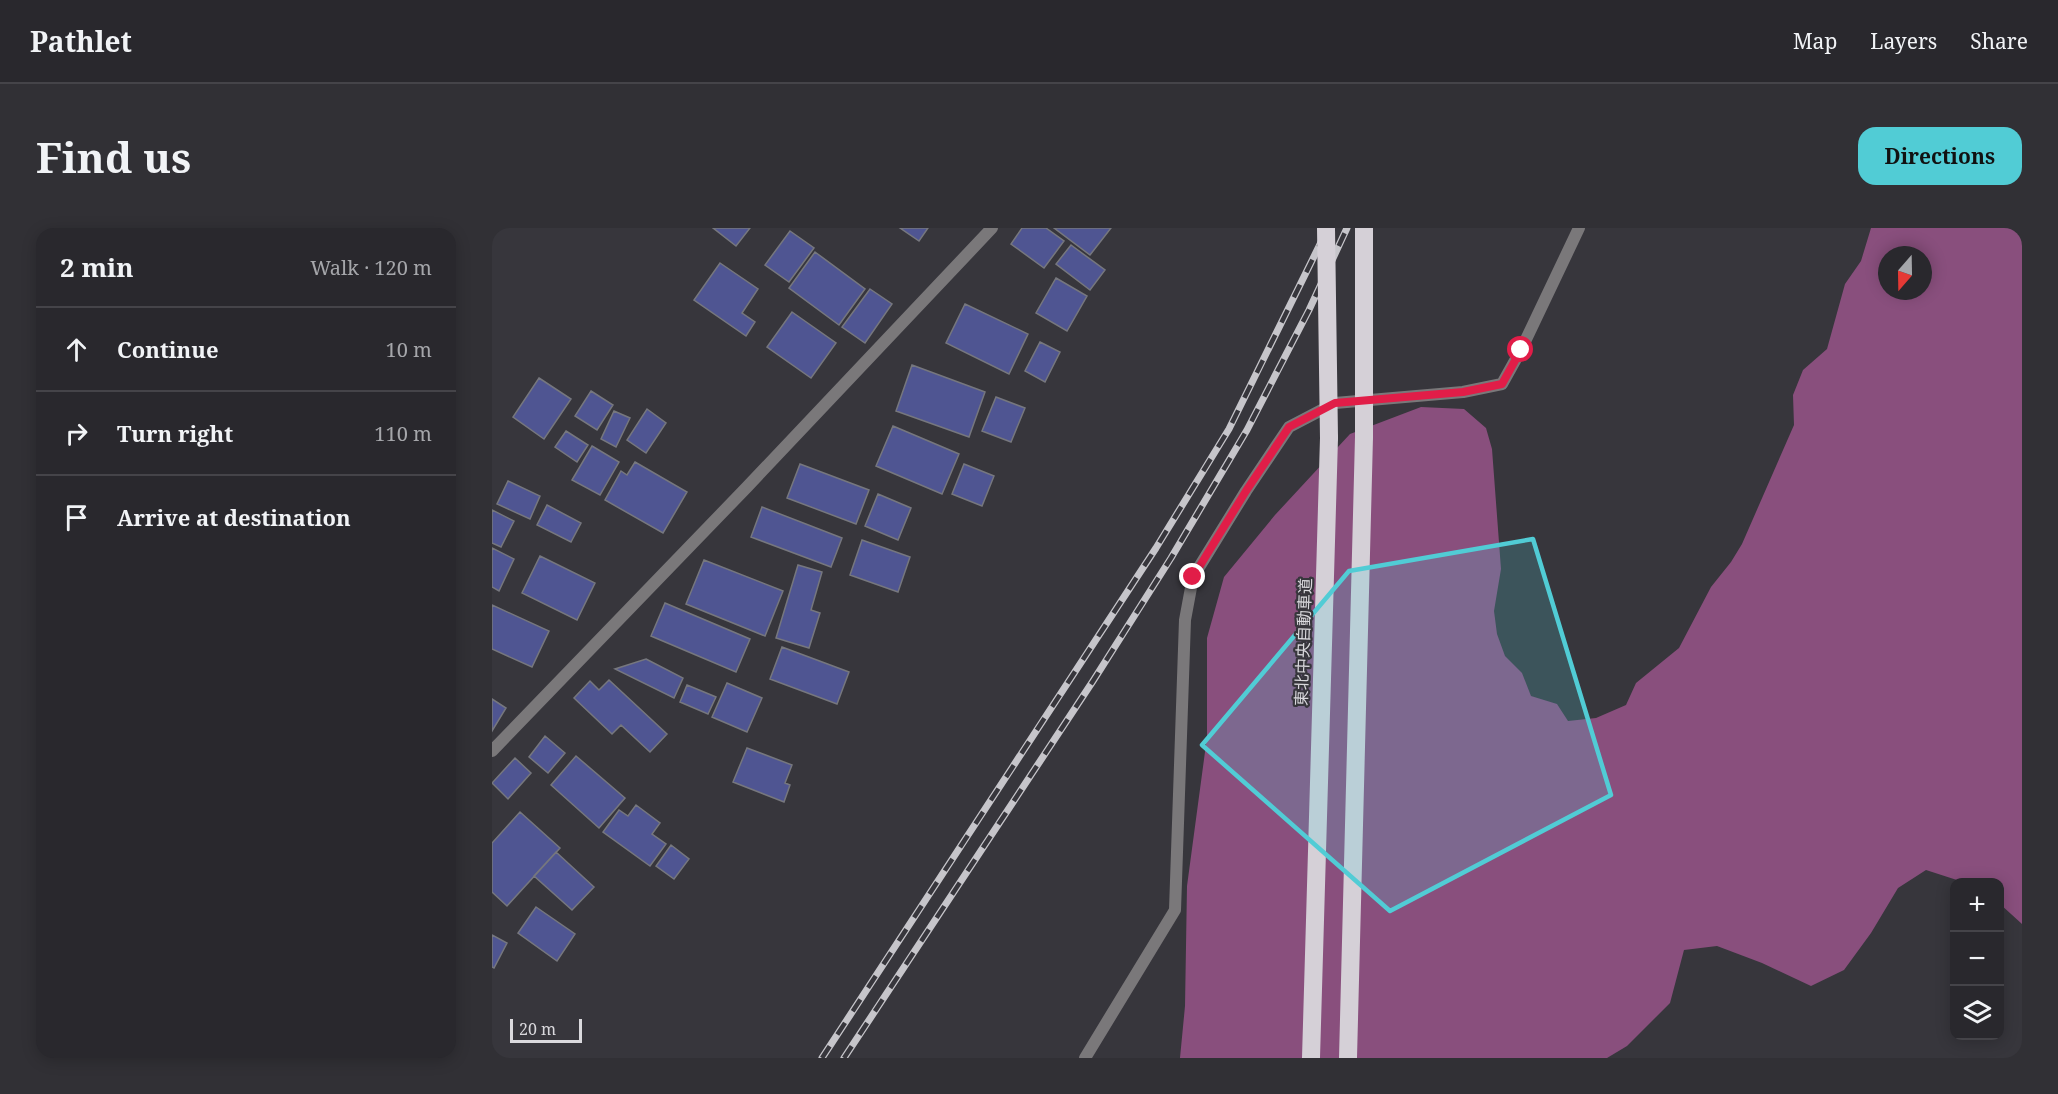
<!DOCTYPE html>
<html lang="en">
<head>
<meta charset="utf-8">
<style>
  body { margin:0; font-family:"Noto Serif","Noto Sans JP",serif; background:#313035; color:#f1f3f6 }
  .controls { position:absolute; right:18px; bottom:18px; display:grid; overflow:hidden; border-radius:12px; box-shadow:0 3px 15px #0003 }
  .controls button { width:54px; height:54px; display:grid; place-items:center; padding:0; border:0; border-bottom:2px solid #454449; background:#29282d; color:#f1f3f6; font:30px sans-serif }
  .compass { position:absolute; left:1386px; top:18px; width:54px; height:54px; border-radius:50%; background:#29282d; box-shadow:0 3px 15px #0003; rotate:200deg }
  .scale { position:absolute; left:18px; bottom:15px; width:72px; box-sizing:border-box; padding-left:6px; border:3px solid #dad9dd; border-top:0; font-size:16px; line-height:21px; white-space:nowrap; color:#dad9dd; -webkit-text-stroke:4px #37363c; paint-order:stroke }
  .stop { position:absolute; width:18px; height:18px; margin:-14px; border:4px solid #e11d48; border-radius:50%; background:#fff }
  .stop.end { background:#e11d48; border-color:#fff; box-shadow:0 2px 6px #0008 }
  .list { margin:0; padding:0; list-style:none }
  h2 { display:flex; justify-content:space-between; align-items:center; height:78px; margin:0; padding:0 24px; font-size:26px }
  h2 small { font-size:20px; font-weight:400; color:#a5a6aa }
  .list li { display:grid; grid-template-columns:39px 1fr auto; gap:18px; align-items:center; box-sizing:border-box; height:84px; padding:0 24px; border-top:2px solid #454449 }
  .list b { display:block; font-size:22px; white-space:nowrap }
  .list em { font-size:20px; font-style:normal; color:#a5a6aa }
  .icon { flex:none; width:33px; height:33px; fill:none; stroke:currentColor; stroke-width:2; stroke-linecap:round; stroke-linejoin:round }
  .map { position:relative; flex:none; width:1530px; height:830px; overflow:hidden; border-radius:18px }
  header { display:flex; align-items:center; gap:36px; box-sizing:border-box; height:84px; padding:0 30px; background:#29282d; border-bottom:2px solid #454449 }
  header strong { font-size:28px }
  nav { display:flex; gap:33px; margin-inline-start:auto; font-size:21px }
  .intro { display:flex; align-items:center; justify-content:space-between; box-sizing:border-box; height:144px; padding:0 36px }
  h1 { margin:0; font-size:42px }
  .button { padding:15px 27px; border-radius:18px; background:#51ccd5; color:#111; font-size:21px; font-weight:700 }
  main { display:flex; gap:36px; padding:0 36px }
  aside { flex:1; background:#29282d; border-radius:18px; box-shadow:0 3px 15px #0003 }
  .map>svg:first-child { display:block }
  .forest { fill:#894f7d; fill-rule:evenodd }
  .building { fill:#4f5592; stroke:#76777e; stroke-width:1.5 }
  .lines { fill:none; stroke-linecap:round; stroke-linejoin:round }
  .service { stroke:#7a787a; stroke-width:12 }
  .tertiary { stroke:#7a787a; stroke-width:12 }
  .motorway { stroke:#d5d0d7; stroke-width:18 }
  .rail-casing { stroke:#c6c5ca; stroke-width:7 }
  .rail { stroke:#37363c; stroke-width:4.5; stroke-dasharray:14; stroke-linecap:butt }
  .motorway-bridge { stroke:#d5d0d7; stroke-width:18 }
  .route { stroke:#e11d48; stroke-width:8 }
  .marked { fill:#51ccd5; fill-opacity:0.2; stroke:#51ccd5; stroke-width:4.5; stroke-linejoin:round }
  .labels { text-anchor:middle; dominant-baseline:central; stroke-width:4.5; stroke-linejoin:round; paint-order:stroke }
  .street-label { font-size:16px; fill:#dad9dd; stroke:#37363c }
</style>
</head>
<body>
<header>
<strong>Pathlet</strong>
<nav><a>Map</a><a>Layers</a><a>Share</a></nav>
</header>
<div class="intro"><h1>Find us</h1><a class="button">Directions</a></div>
<main>
<aside>
<h2>2 min<small>Walk · 120 m</small></h2>
<ul class="list">
<li><svg class="icon" aria-label="ahead" viewBox="0 0 24 24"><path d="M12 20V5M6 11l6-6 6 6"/></svg><div><b>Continue</b></div><em>10 m</em></li>
<li><svg class="icon" aria-label="right" viewBox="0 0 24 24"><path d="M7 20v-9h11M14 6l5 5-5 5"/></svg><div><b>Turn right</b></div><em>110 m</em></li>
<li><svg class="icon" aria-label="arrive" viewBox="0 0 24 24"><path d="M6 21V4h12l-3 4 3 4H6"/></svg><div><b>Arrive at destination</b></div></li>
</ul>
</aside>
<div class="map">
<svg width="1530" height="830" viewBox="0 0 1530 830">
  <rect width="100%" height="100%" fill="#37363c"/>
  <!-- forest -->
  <path class="forest" d="M1379 0H1530V696L1508 676V654H1471L1434 642 1406 660 1379 705 1352 742 1319 758 1270 735 1225 718 1192 722 1178 775 1135 818 1115 830H688L693 778 695 658 715 509V410L732 349 783 287 858 206 929 179 972 181 994 200 1000 221 1009 341 1002 383 1005 406 1013 428 1030 445 1039 468 1065 476 1076 493 1104 490 1134 477 1144 455 1187 420 1219 359 1239 334 1250 316 1302 197 1301 167 1311 142 1335 121 1353 56 1369 33ZM1395 27H1431V63H1395Z"/>
  <!-- building -->
  <path class="building" d="M221 0H258L244 18Z
    M408 0H436L427 13Z
    M530 0H554L572 13 552 40 519 16Z
    M562 0H619L598 27Z
    M298 3 322 20 297 54 273 37Z
    M579 17 613 42 598 62 564 36Z
    M323 24 373 61 347 97 297 60Z
    M228 35 266 61 250 85 263 94 254 108 202 72Z
    M564 50 595 68 575 103 544 85Z
    M378 61 400 76 373 115 350 99Z
    M473 76 536 106 517 146 454 115Z
    M300 84 344 115 319 150 275 119Z
    M548 114 568 124 553 154 533 143Z
    M420 137 493 164 477 209 404 183Z
    M47 150 79 171 52 211 21 189Z
    M99 163 121 177 105 202 83 188Z
    M504 169 533 180 519 214 490 203Z
    M155 181 174 195 154 225 135 212Z
    M122 183 138 190 124 219 109 211Z
    M401 198 467 226 450 266 384 238Z
    M74 203 96 217 85 234 63 219Z
    M100 218 127 234 108 267 80 252Z
    M143 234 195 264 171 305 113 272 129 243 135 247Z
    M308 236 377 262 364 296 295 270Z
    M472 236 502 248 490 278 460 266Z
    M16 253 48 268 38 291 5 276Z
    M386 266 419 280 406 312 373 298Z
    M55 277 89 295 79 314 45 297Z
    M270 279 350 310 339 339 259 309Z
    M0 282 22 293 9 319 0 315Z
    M370 312 418 329 406 364 358 347Z
    M0 320 22 331 7 363 0 359Z
    M48 328 103 355 85 392 30 365Z
    M212 332 291 363 273 408 194 376Z
    M306 337 330 344 319 382 328 385 317 420 284 410Z
    M173 375 258 411 244 444 159 408Z
    M0 377 57 403 40 439 0 421Z
    M290 419 357 444 345 476 278 451Z
    M154 431 191 450 182 470 123 441Z
    M117 452 175 506 158 524 129 497 120 506 82 470 98 453 107 462Z
    M235 455 270 470 255 504 220 489Z
    M195 457 224 469 216 486 188 474Z
    M0 471 14 480 0 503Z
    M53 508 73 525 56 545 37 529Z
    M255 520 300 537 293 555 298 557 292 574 241 554Z
    M84 528 133 570 107 600 59 557Z
    M23 530 39 545 16 571 0 555Z
    M144 577 168 595 160 606 174 616 158 638 111 604 127 582 136 588Z
    M28 584 68 620 15 678 0 664V615Z
    M179 617 197 631 182 651 164 638Z
    M64 624 102 659 80 682 42 648Z
    M44 679 83 706 65 733 26 705Z
    M0 707 15 715 2 740 0 739Z"/>
  <g class="lines">
    <!-- service -->
    <path class="service" d="M593 830 683 682 693 392 701 349 754 263 797 199 843 175 971 164 1010 156 1029 122 1087 0"/>
    <!-- tertiary -->
    <path class="tertiary" d="M0 523 255 259 500 0"/>
    <!-- motorway -->
    <path class="motorway" d="M819 830 837 210
      M856 830 872 209"/>
    <defs>
      <path id="rail" d="M330 830 664 320 737 201 836 0
        M352 830 601 453 679 330 755 202 817 82 855 0"/>
    </defs>
    <!-- rail casing -->
    <use href="#rail" class="rail-casing"/>
    <!-- rail -->
    <use href="#rail" class="rail"/>
    <!-- motorway-bridge -->
    <path class="motorway-bridge" d="M834 0 837 210
      M872 209V0"/>
  </g>
  <g class="lines">
    <!-- route -->
    <path class="route" d="M701 349 754 263 797 199 843 175 971 164 1010 156 1029 122"/>
  </g>
  <!-- marked area -->
  <path class="marked" d="M1041 311 1119 567 898 683 710 517 857 343Z"/>
  <g class="labels">
    <!-- street labels -->
    <g class="street-label">
      <text transform="translate(811 414) rotate(-88)">東北中央自動車道</text>
    </g>
  </g>
</svg>
<div class="controls">
<button>+</button>
<button>−</button>
<button><svg class="icon" aria-label="layers" viewBox="0 0 24 24"><path d="M12 4l9 5-9 5-9-5zM3 14l9 5 9-5"/></svg></button>
</div>
<svg class="compass" viewBox="-18 -18 36 36"><path d="M0-13l5 13h-10z" fill="#e53935"/><path d="M0 13l5-13h-10z" fill="#a5a6aa"/></svg>
<div class="scale">20 m</div>
<div class="stop" style="left:1029px;top:122px"></div>
<div class="stop end" style="left:701px;top:349px"></div>
</div>
</main>
</body>
</html>
